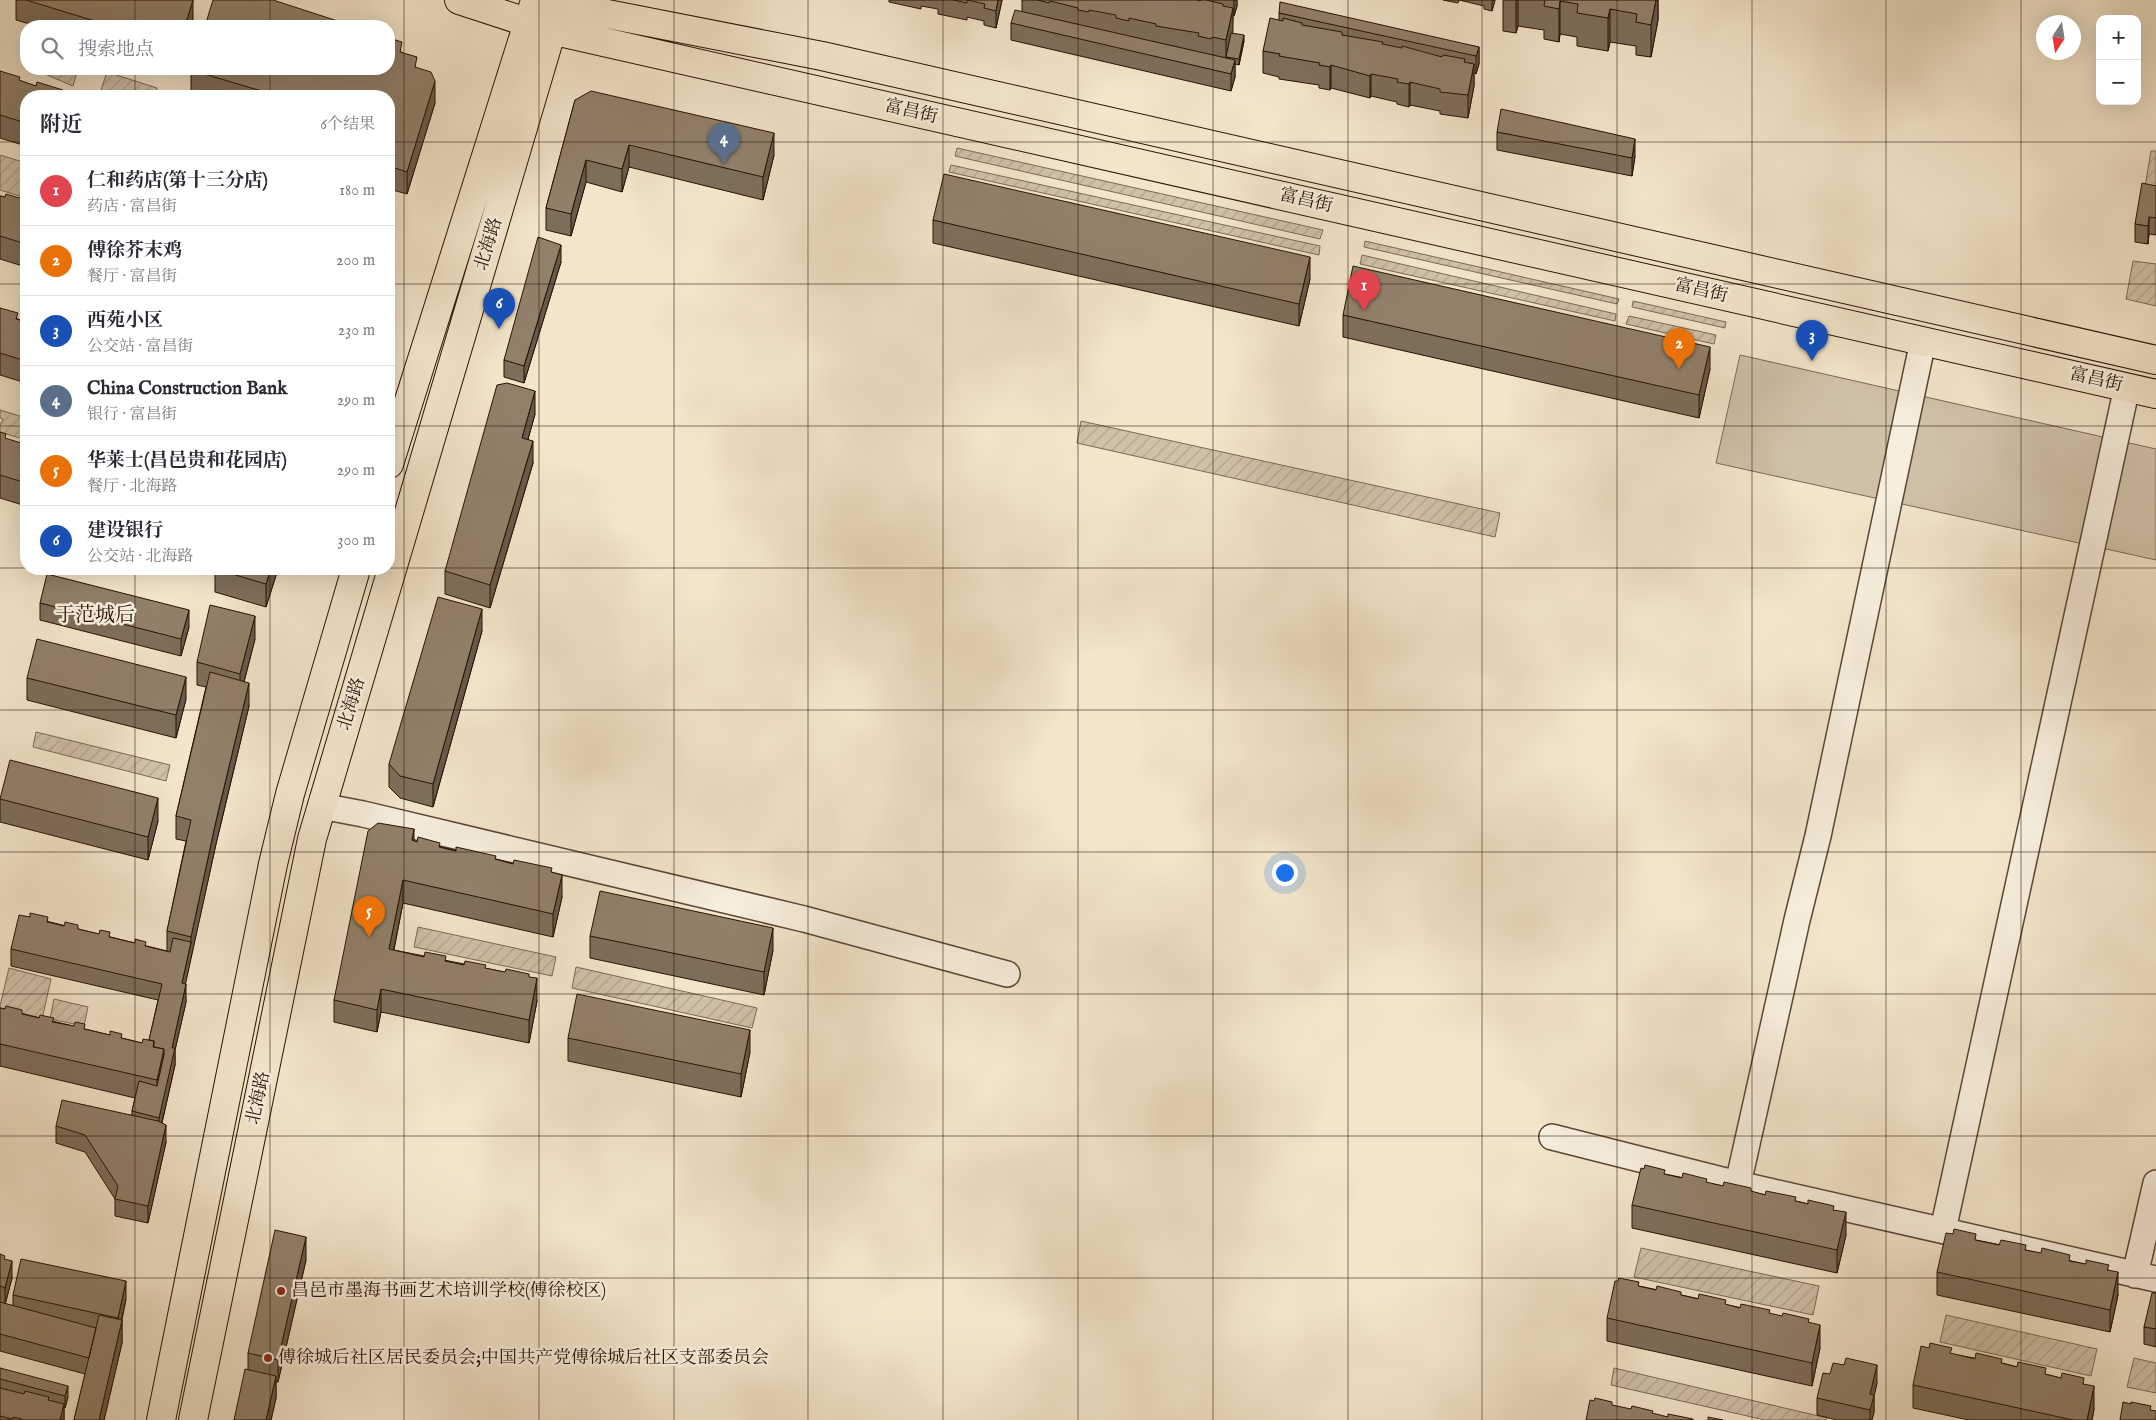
<!DOCTYPE html>
<html lang="zh">
<head>
<meta charset="utf-8">
<style>
  body { margin:0; font-family:"IM FELL English","Noto Serif SC",serif; background:#f2f2f3; color:#2b2b33 }
  .controls { position:absolute; right:15px; top:15px; display:grid; overflow:hidden; border-radius:10px; box-shadow:0 5px 20px #0002 }
  .controls button { width:45px; height:45px; display:grid; place-items:center; padding:0; border:0; border-bottom:1px solid #e1e1e2; background:#fff; color:#2b2b33; font:25px sans-serif }
  .compass { position:absolute; left:2036px; top:15px; width:45px; height:45px; border-radius:50%; background:#fff; box-shadow:0 5px 20px #0002; rotate:192deg }
  .you { position:absolute; left:1284px; top:872px; width:18px; height:18px; margin:-12px; border:4px solid #fff; border-radius:50%; background:#1a73e8; box-shadow:0 0 0 8px #1a73e833 }
  .badge { display:grid; place-items:center; width:32px; height:32px; border-radius:50%; background:#8f2418; color:#fff; font-size:16px; font-weight:700 }
  .pin { position:absolute; translate:-50% -41px; filter:drop-shadow(0 1px 2px #0008) }
  .pin::after { content:''; position:absolute; top:26px; width:18px; height:15px; background:inherit; clip-path:polygon(0 0,100% 0,50% 100%) }
  .list { margin:0; padding:0; list-style:none }
  h2 { display:flex; justify-content:space-between; align-items:center; height:65px; margin:0; padding:0 20px; font-size:21px }
  h2 small { font-size:16px; font-weight:400; color:#7c7c81 }
  .list li { display:grid; grid-template-columns:32px 1fr auto; gap:15px; align-items:center; box-sizing:border-box; height:70px; padding:0 20px; border-top:1px solid #e1e1e2 }
  .list b { display:block; font-size:19px; white-space:nowrap }
  .list p { margin:0; font-size:16px; white-space:nowrap; color:#7c7c81 }
  .list em { font-size:16px; font-style:normal; color:#7c7c81 }
  .icon { flex:none; width:28px; height:28px; fill:none; stroke:currentColor; stroke-width:2; stroke-linecap:round; stroke-linejoin:round }
  .map { position:relative; flex:none; width:2156px; height:1420px; overflow:hidden }
  .search { position:absolute; background:#fff; box-shadow:0 5px 20px #0002; left:20px; top:20px; width:375px; height:55px; display:flex; align-items:center; gap:12px; box-sizing:border-box; padding:0 18px; border-radius:20px; color:#7c7c81; font-size:19px }
  .panel { position:absolute; background:#fff; box-shadow:0 5px 20px #0002; left:20px; top:90px; width:375px; height:485px; border-radius:20px }
  .map>svg:first-child { display:block }
  .park { fill:#cfc1a8; stroke:#7b6a56 }
  .garden { fill:url(#garden-furrows); stroke:#7b6a56 }
  .lines { fill:none; stroke-linecap:round; stroke-linejoin:round }
  .minor-casing { stroke:#5a4735; stroke-width:28 }
  .primary-casing { stroke:#271203; stroke-width:30 }
  .minor { stroke:#f7eedd; stroke-width:25 }
  .primary { stroke:#f2e5ca; stroke-width:28 }
  .wall { fill:#7d6e5b; stroke:#271203 }
  .shaded-wall { fill:#665a4a; stroke:#271203 }
  .building { fill:#91806a; stroke:#271203 }
  .grid { fill:none; stroke:#271203; stroke-width:1; stroke-opacity:0.55 }
  .poi-dot { fill:#8f2418; stroke:#f7eedd; stroke-width:2 }
  .labels { text-anchor:middle; dominant-baseline:central; stroke-width:5; stroke-linejoin:round; paint-order:stroke }
  .street-label { font-size:18px; fill:#271203; stroke:#f7eedd }
  .poi-label { font-size:18px; fill:#271203; stroke:#f7eedd; text-anchor:start }
  .quarter-label { font-size:20px; fill:#271203; stroke:#f7eedd }
</style>
</head>
<body>
<div class="map">
<svg width="2156" height="1420" viewBox="0 0 2156 1420">
  <defs>
    <pattern id="garden-furrows" width="10" height="10" patternUnits="userSpaceOnUse" patternTransform="scale(1.25)"><rect width="10" height="10" fill="#cfc1a8"/><path d="M-1 1l2-2M0 10L10 0M9 11l2-2" fill="none" stroke="#b2a58f"/></pattern>
  </defs>
  <rect width="100%" height="100%" fill="#f2e5ca"/>
  <filter id="stains"><feTurbulence type="fractalNoise" baseFrequency=".004" numOctaves="4"/><feColorMatrix values="0 0 0 0 .2 0 0 0 0 .09 0 0 0 0 .02 0 0 0 .5 -.17"/></filter>
  <radialGradient id="worn" r=".72"><stop offset=".6" stop-color="#630" stop-opacity="0"/><stop offset="1" stop-color="#630" stop-opacity=".3"/></radialGradient>
  <!-- park -->
  <path class="park" d="M1740 355 2156 449V560L1716 463Z"/>
  <!-- garden -->
  <path class="garden" d="M33 69H78L73 86Z
    M107 72 157 88 155 96H114L100 93Z
    M957 148 1323 230 1320 239 955 156Z
    M2151 151H2156V195L2144 193Z
    M0 155 26 163V198L0 190Z
    M951 165 1320 246 1319 255 949 172Z
    M1365 241 1619 299 1617 304 1364 247Z
    M1362 255 1616 314 1615 321 1360 264Z
    M2133 261 2156 264V306L2126 299Z
    M1633 301 1726 322 1725 328 1632 307Z
    M1629 316 1716 335 1714 344 1626 324Z
    M0 410 26 418V440L0 432V425L3 419 0 418Z
    M1081 421 1500 513 1495 537 1077 443Z
    M36 732 170 765 166 781 33 747Z
    M418 927 556 957 552 976 414 947Z
    M576 967 757 1008 752 1028 572 988Z
    M9 968 51 979 39 1033 0 1024V1006Z
    M54 999 88 1007 84 1026 50 1019Z
    M1641 1248 1819 1286 1813 1315 1634 1277Z
    M1946 1315 2097 1349 2091 1376 1940 1342Z
    M2134 1358 2156 1363V1393L2127 1387Z
    M1614 1368 1810 1414 1827 1418 1826 1420H1765L1611 1385Z"/>
  <g class="lines">
    <defs>
      <path id="minor" d="M321 806 363 814 804 919 1007 974
        M1552 1137 1738 1184 2156 1279
        M1738 1184 1797 920 1818 836 1923 341
        M1943 1230 2127 387
        M2135 1275 2156 1183"/>
      <path id="primary" d="M459 0 551 30 2156 394
        M536 0 822 56 2156 360
        M389 464 534 4
        M161 1420 273 864 290 794 356 569
        M193 1420 312 839 557 13"/>
    </defs>
    <!-- minor casing -->
    <use href="#minor" class="minor-casing"/>
    <!-- primary casing -->
    <use href="#primary" class="primary-casing"/>
    <!-- minor -->
    <use href="#minor" class="minor"/>
    <!-- primary -->
    <use href="#primary" class="primary"/>
  </g>
  <!-- wall -->
  <path class="wall" d="M16 0H191L193 23 192 26H37L16 20Z
    M889 0H1002L996 28 984 25V21L967 17V20L938 14V9L921 6V9L889 2Z
    M1022 0H1237V6L1234 16H1233L1232 33 1244 41 1239 65 1235 64V77L1231 91 1011 40V23L1022 12Z
    M1443 0H1459L1458 3Z
    M1459 0H1495L1492 11 1484 9V6Z
    M1503 0H1658V20L1651 57 1636 55V46L1610 42 1608 51 1577 46V37L1560 34 1559 42 1544 39V30L1518 26 1516 33 1503 31Z
    M1279 13 1479 47V64L1476 74 1474 73V86L1468 118 1440 114V111L1410 105 1409 107 1397 104V102L1371 96 1370 98 1331 88 1330 90 1319 88V85L1279 79V77L1263 73V51L1279 20Z
    M402 52 417 68 435 103 407 194 389 189V96H203L191 93V70Z
    M0 71 20 81 63 95 26 96V146L0 138Z
    M575 100 774 155 763 200 629 167 622 192 586 182 571 236 546 230V208Z
    M1497 132 1635 156 1632 176 1497 150Z
    M2156 186V235L2149 234 2148 244 2135 242V224Z
    M0 196 26 200V267L0 259Z
    M933 220 1310 279 1299 326 933 243Z
    M561 262 524 383 504 377V360Z
    M0 308 18 319 26 322V383L0 375Z
    M1343 315 1710 369 1699 418 1343 337Z
    M535 414 528 439 533 463 490 608 445 594V571Z
    M0 432 6 439 24 444 26 440V506L0 498Z
    M215 569H278L266 607 215 592Z
    M40 603 189 627 181 656 40 620Z
    M482 631 433 807 400 798 389 787V764Z
    M255 639 244 682 249 706 216 844 185 984 186 1002 175 1050V1065L162 1123 166 1142 148 1223 115 1216V1199L85 1152 56 1143V1126L132 1115V1111L135 1098 0 1066V1008L142 1043 149 1040 158 1000 11 966V949L30 917 167 951V931L186 841 176 839V816L206 687 197 685V662Z
    M27 678 186 699 176 738 27 700Z
    M0 798 158 821 148 860 0 822Z
    M414 841 552 872 562 897 553 937 403 903 394 950 529 977 537 1001 529 1043 381 1012 377 1032 334 1022V1000Z
    M590 936 773 950 764 995 590 958Z
    M568 1038 750 1052 741 1097 568 1061Z
    M1665 1174 1796 1201 1834 1210 1846 1235 1837 1273 1632 1228V1205Z
    M1976 1240 2026 1250 2109 1270 2118 1295 2110 1332 1937 1295V1272Z
    M0 1254 5 1260 12 1278 5 1304 13 1306V1295L126 1299 122 1320V1343L104 1420H74L85 1374 0 1351Z
    M306 1260 278 1382H276V1398L271 1420H234L248 1370V1353Z
    M1639 1286 1770 1314 1809 1323 1820 1348 1812 1386 1607 1341V1318Z
    M2156 1293V1347L2144 1344V1327Z
    M1952 1354 2002 1363 2084 1384 2094 1409 2092 1420H1969L1913 1408V1385Z
    M0 1368 68 1397 65 1408H64V1420H0Z
    M1877 1383 1874 1396V1412L1872 1420H1837L1817 1415V1398Z"/>
  <!-- shaded-wall -->
  <path class="shaded-wall" d="M193 0V23L192 26H185Z
    M998 0H1002L996 28V11Z
    M1234 0H1237V6L1234 16Z
    M1492 0H1495L1492 11Z
    M1516 0H1518V26L1516 33Z
    M1656 0H1658V20L1651 57V25Z
    M1560 1V34L1559 42V9Z
    M1233 8V31L1227 57H1226V40Z
    M1610 9V42L1608 51V18Z
    M1244 35V41L1239 65V59Z
    M1479 47V64L1476 74V56Z
    M1235 60V77L1231 91V74Z
    M1474 64V86L1468 118V95Z
    M1331 65V88L1330 90V67Z
    M1371 74V96L1370 98V76Z
    M435 81V103L407 194V172Z
    M1410 82V105L1409 107V84Z
    M774 133V155L763 200V177Z
    M1635 139V156L1632 176V158Z
    M629 145V167L622 192V169Z
    M586 160V182L571 236V214Z
    M2149 217V234L2148 244V226Z
    M561 245V262L524 383V366Z
    M1310 257V279L1299 326V304Z
    M1710 347V369L1699 418V395Z
    M535 391V414L522 461V438Z
    M533 441V463L490 608V585Z
    M271 569H278L266 607V584Z
    M482 609V631L433 807V784Z
    M189 610V627L181 656V639Z
    M255 616V639L240 697V674Z
    M186 677V699L176 738V715Z
    M249 683V706L216 844 182 1000V983L191 942V937L216 821Z
    M158 798V821L148 860V837Z
    M414 829V852L412 840Z
    M562 875V897L553 937V914Z
    M403 880V903L389 972V949Z
    M773 928V950L764 995V972Z
    M537 978V1001L529 1043V1020Z
    M186 984V1002L175 1050V1065L159 1135V1118L172 1048Z
    M381 989V1012L377 1032V1010Z
    M750 1030V1052L741 1097V1074Z
    M164 1049V1072L157 1103V1080Z
    M166 1125V1142L148 1223V1206Z
    M1846 1212V1235L1837 1273V1250Z
    M306 1237V1260L278 1382V1360Z
    M12 1261V1278L5 1305V1288Z
    M2118 1272V1295L2110 1332V1310Z
    M126 1281V1299L118 1335V1318Z
    M122 1320V1343L104 1420H99Z
    M1820 1325V1348L1812 1386V1363Z
    M1877 1365V1383L1874 1396V1412L1872 1420H1870V1394Z
    M276 1376V1398L271 1420H266Z
    M68 1386V1397L65 1408V1396Z
    M2094 1386V1409L2092 1420H2087Z
    M64 1404V1420H60Z"/>
  <!-- building -->
  <path class="building" d="M26 0H193L185 26H111Z
    M213 0H273L353 26H205Z
    M953 0H967V3Z
    M968 0H998L996 11 984 8 985 4Z
    M1038 0H1197L1200 1 1201 0H1206L1223 4V6L1233 8 1226 40 1212 37 1211 39 1198 36 1199 33 1156 26V24L1129 18V21L1116 18V15L1089 10V12L1078 10V8L1050 1 1049 3Z
    M1545 0H1656L1651 25 1636 22 1637 14 1610 9 1608 18 1577 13 1578 4 1560 1 1559 9 1544 6Z
    M1280 2 1479 47 1476 56 1279 13Z
    M1015 10 1235 60 1231 74 1011 23Z
    M1270 18 1283 21V18L1302 23V25L1342 32V35L1383 42 1382 44 1402 48V46L1442 57 1443 55 1465 59 1464 62 1474 64 1468 95 1440 92V89L1410 82 1409 84 1397 82 1398 79 1371 74 1370 76 1331 65 1330 67 1319 65 1320 63 1279 56 1280 54 1263 51Z
    M1231 33 1244 35 1239 59 1226 57Z
    M389 38 402 42 400 52 417 57 415 67 431 72 435 81 407 172 389 166V96H278L191 70V69H389Z
    M0 71 20 77 19 80 36 86 37 82 63 90 62 95 67 96H26V123L0 115Z
    M591 91 774 133 763 177 629 145 622 169 586 160 571 214 546 208 575 100Z
    M1501 109 1635 139 1632 158 1497 132Z
    M944 174 1310 257 1299 304 933 220Z
    M2142 183 2156 186V218L2149 217 2148 226 2135 224Z
    M6 194 26 200V244L0 236V196L5 197Z
    M538 237 561 245 524 366 504 360Z
    M1353 266 1710 347 1699 395 1343 315Z
    M0 308 18 313 16 319 26 322V361L0 353Z
    M507 383 535 391 522 438 533 441 490 585 445 571 497 385Z
    M0 432 6 434 5 438 24 444 25 440H26V483L0 475Z
    M215 569H271L266 584Z
    M47 574 189 610 181 639 40 603Z
    M438 597 482 609 433 784 400 776 389 764Z
    M210 605 255 616 240 674 197 662Z
    M37 639 186 677 176 715 27 678Z
    M210 672 249 683 216 821 191 937 167 931 191 820 176 816Z
    M10 760 158 798 148 837 0 799Z
    M378 823 414 829 412 840 417 842 418 837 440 843 439 847 456 851V847L496 856 495 859 513 864 514 860 552 868 551 872 562 875 553 914 403 880 389 949 424 957 425 952 446 956 445 961 464 965 465 961 486 965 485 968 505 972 506 969 529 974V977L537 978 529 1020 381 989 377 1010 334 1000 368 831Z
    M600 891 773 928 764 972 590 936Z
    M30 913 48 917 47 922 64 926 65 922 78 925V929L99 934 100 930 110 932 109 937 135 943V939L146 942 145 946 170 952 173 938 191 942 182 983 186 984 172 1048H175L159 1118 132 1111 139 1081 157 1086 164 1055V1049L154 1047V1041L149 1040 162 984 11 949 19 915 30 917Z
    M577 994 750 1030 741 1074 568 1038Z
    M6 1006 22 1010V1014L39 1018 40 1015 54 1018 52 1022 74 1026 75 1022 85 1024 84 1029 110 1035V1031L122 1034 121 1038 142 1043 143 1039 154 1041 153 1047 164 1049 157 1080 0 1044V1008L5 1009Z
    M62 1100 158 1121 166 1125 148 1206 115 1199 118 1186 85 1135 56 1126Z
    M1645 1165 1665 1170 1664 1174 1682 1178 1683 1173 1707 1179 1706 1182 1723 1186 1724 1182 1751 1188V1191L1765 1195 1766 1191 1796 1197 1795 1201 1808 1204V1200L1834 1206 1833 1210 1846 1212 1837 1250 1632 1205 1641 1168 1644 1169Z
    M1954 1229 1976 1234 1975 1240 1999 1245 2001 1240 2026 1245 2025 1250 2041 1253 2042 1248 2070 1255 2069 1261 2086 1264V1260L2109 1265 2107 1270 2118 1272 2110 1310 1937 1272 1946 1233 1953 1234Z
    M275 1230 306 1237 278 1360 248 1353Z
    M0 1254 5 1256 4 1259 12 1261 5 1288 0 1286Z
    M21 1259 126 1281 118 1318 13 1295Z
    M1619 1278 1639 1282 1638 1286 1656 1290 1657 1286 1681 1292V1295L1698 1299 1699 1294 1726 1300 1725 1304 1740 1308 1741 1304 1770 1310 1769 1313 1782 1316 1783 1313 1809 1319 1808 1322 1820 1325 1812 1363 1607 1318 1615 1281H1618Z
    M2152 1293H2156V1329L2144 1327Z
    M0 1302 96 1328 89 1358 0 1334Z
    M99 1315 122 1320 99 1420H74Z
    M1930 1343 1952 1348 1950 1353 1975 1359 1976 1353 2002 1359 2001 1363 2017 1367 2018 1362 2046 1368 2045 1374 2061 1378 2062 1373 2084 1378 2083 1384 2094 1386 2087 1420H2073L1913 1385 1921 1346 1929 1348Z
    M1846 1358 1877 1365 1870 1394 1874 1395 1870 1410 1817 1398 1823 1373 1830 1374 1833 1363 1844 1365Z
    M0 1368 68 1386 65 1396 0 1379Z
    M245 1369 276 1376 266 1420H234Z
    M0 1388 24 1394 25 1391 49 1397 48 1400 64 1404 60 1420H22V1419L13 1417 12 1419 0 1416Z
    M1595 1398 1612 1402V1405L1631 1409 1632 1406 1653 1411 1652 1413 1668 1417V1414L1693 1419V1420H1586L1590 1400 1594 1401Z
    M2123 1402 2131 1404V1402L2151 1406 2150 1410 2156 1411V1420H2120Z
    M1708 1417 1723 1420H1708Z"/>
  <!-- grid -->
  <path class="grid" d="M135 0V26M270 0V26M404 0V1420M539 0V1420M674 0V1420M808 0V1420M943 0V1420M1078 0V1420M1213 0V1420M1348 0V1420M1482 0V1420M1617 0V1420M1752 0V1420M1886 0V1420M2021 0V1420M135 69V96M270 69V96M0 142H26M389 142H2156M0 284H26M389 284H2156M0 426H26M389 426H2156M0 568H26M389 568H2156M135 569V1420M270 569V1420M0 710H2156M0 852H2156M0 994H2156M0 1136H2156M0 1278H2156"/>
  <!-- markers -->
  <g class="poi-dot">
    <circle cx="281" cy="1291" r="5"/>
    <circle cx="268" cy="1358" r="5"/>
  </g>
  <g class="labels">
    <!-- street labels -->
    <g class="street-label">
      <text transform="translate(911 112) rotate(13)">富昌街</text>
      <text transform="translate(1306 201) rotate(13)">富昌街</text>
      <text transform="translate(489 244) rotate(-73)">北海路</text>
      <text transform="translate(1701 291) rotate(13)">富昌街</text>
      <text transform="translate(2096 380) rotate(13)">富昌街</text>
      <text transform="translate(352 704) rotate(-73)">北海路</text>
      <text transform="translate(259 1098) rotate(-78)">北海路</text>
    </g>
    <!-- poi labels -->
    <g class="poi-label">
      <text x="291" y="1291">昌邑市墨海书画艺术培训学校(傅徐校区)</text>
      <text x="278" y="1358">傅徐城后社区居民委员会;中国共产党傅徐城后社区支部委员会</text>
    </g>
    <!-- quarter labels -->
    <g class="quarter-label">
      <text x="95" y="615">于范城后</text>
    </g>
  </g>
  <rect width="100%" height="100%" filter="url(#stains)"/>
  <rect width="100%" height="100%" fill="url(#worn)"/>
</svg>
<div class="controls">
<button>+</button>
<button>−</button>
</div>
<svg class="compass" viewBox="-18 -18 36 36"><path d="M0-13l5 13h-10z" fill="#e53935"/><path d="M0 13l5-13h-10z" fill="#7c7c81"/></svg>
<div class="you"></div>
<div class="pin badge" style="left:1364px;top:311px;background:#e0444e">1</div>
<div class="pin badge" style="left:1679px;top:369px;background:#e8710a">2</div>
<div class="pin badge" style="left:1812px;top:361px;background:#1a4fb4">3</div>
<div class="pin badge" style="left:724px;top:164px;background:#5c6f8a">4</div>
<div class="pin badge" style="left:369px;top:937px;background:#e8710a">5</div>
<div class="pin badge" style="left:499px;top:329px;background:#1a4fb4">6</div>
<div class="search"><svg class="icon" aria-label="search" viewBox="0 0 24 24"><circle cx="10" cy="10" r="6"/><path d="M15 15l6 6"/></svg>搜索地点</div>
<section class="panel">
<h2>附近<small>6个结果</small></h2>
<ul class="list">
<li><span class="badge" style="background:#e0444e">1</span><div><b>仁和药店(第十三分店)</b><p>药店 · 富昌街</p></div><em>180 m</em></li>
<li><span class="badge" style="background:#e8710a">2</span><div><b>傅徐芥末鸡</b><p>餐厅 · 富昌街</p></div><em>200 m</em></li>
<li><span class="badge" style="background:#1a4fb4">3</span><div><b>西苑小区</b><p>公交站 · 富昌街</p></div><em>230 m</em></li>
<li><span class="badge" style="background:#5c6f8a">4</span><div><b>China Construction Bank</b><p>银行 · 富昌街</p></div><em>290 m</em></li>
<li><span class="badge" style="background:#e8710a">5</span><div><b>华莱士(昌邑贵和花园店)</b><p>餐厅 · 北海路</p></div><em>290 m</em></li>
<li><span class="badge" style="background:#1a4fb4">6</span><div><b>建设银行</b><p>公交站 · 北海路</p></div><em>300 m</em></li>
</ul>
</section>
</div>
</body>
</html>
